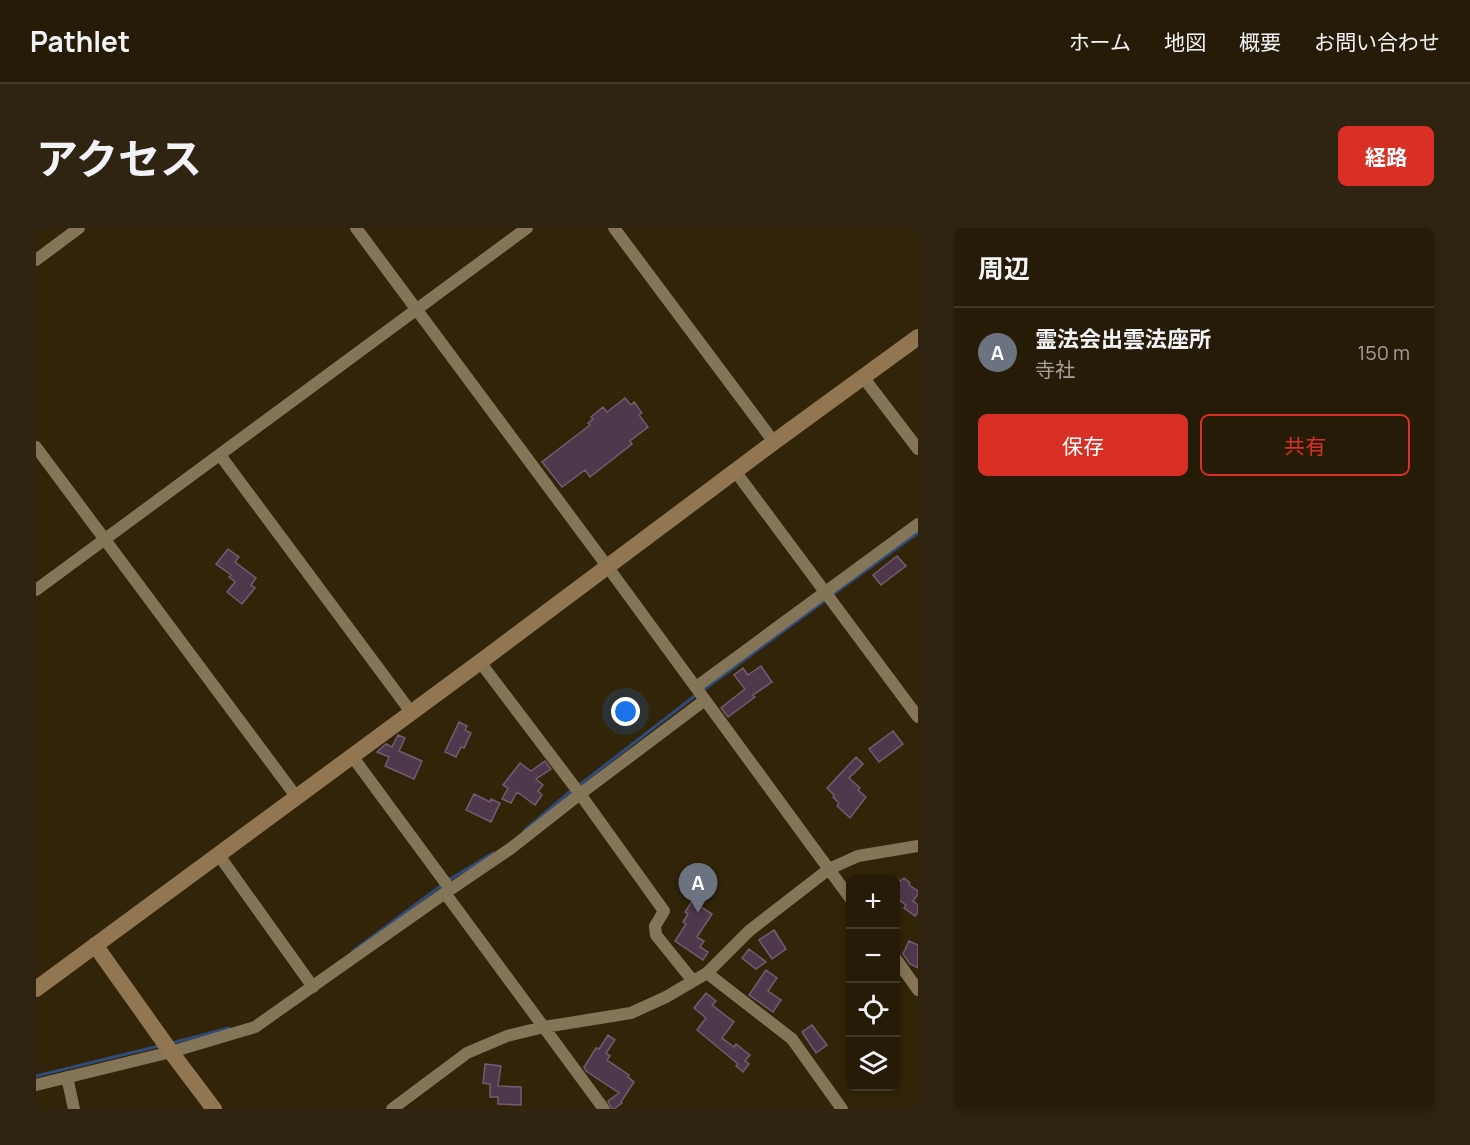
<!DOCTYPE html>
<html lang="ja">
<head>
<meta charset="utf-8">
<style>
  body { margin:0; font-family:Manrope,"Noto Sans JP",sans-serif; background:#2e2411; color:#f1f3f6 }
  .controls { position:absolute; right:18px; bottom:18px; display:grid; overflow:hidden; border-radius:9px; box-shadow:0 3px 9px #0003 }
  .controls button { width:54px; height:54px; display:grid; place-items:center; padding:0; border:0; border-bottom:2px solid #423928; background:#261b07; color:#f1f3f6; font:30px sans-serif }
  .you { position:absolute; left:590px; top:484px; width:21px; height:21px; margin:-15px; border:4px solid #fff; border-radius:50%; background:#1a73e8; box-shadow:0 0 0 9px #1a73e833 }
  .badge { display:grid; place-items:center; width:39px; height:39px; border-radius:50%; background:#d93025; color:#fff; font-size:20px; font-weight:700 }
  .pin { position:absolute; translate:-50% -50px; filter:drop-shadow(0 2px 3px #0008) }
  .pin::after { content:''; position:absolute; top:32px; width:21px; height:18px; background:inherit; clip-path:polygon(0 0,100% 0,50% 100%) }
  .list { margin:0; padding:0; list-style:none }
  h2 { display:flex; justify-content:space-between; align-items:center; height:78px; margin:0; padding:0 24px; font-size:26px }
  h2 small { font-size:20px; font-weight:400; color:#a4a19b }
  .list li { display:grid; grid-template-columns:39px 1fr auto; gap:18px; align-items:center; box-sizing:border-box; height:90px; padding:0 24px; border-top:2px solid #423928 }
  .list b { display:block; font-size:22px; white-space:nowrap }
  .list p { margin:0; font-size:20px; white-space:nowrap; color:#a4a19b }
  .list em { font-size:20px; font-style:normal; color:#a4a19b }
  .actions { display:flex; gap:12px; padding:18px 24px }
  .actions a { flex:1; padding:14px 0; border:2px solid #d93025; border-radius:9px; text-align:center; font-size:21px; color:#d93025 }
  .actions .main { background:#d93025; color:#fff }
  .icon { flex:none; width:33px; height:33px; fill:none; stroke:currentColor; stroke-width:2; stroke-linecap:round; stroke-linejoin:round }
  .map { position:relative; flex:none; width:882px; height:881px; overflow:hidden; border-radius:9px }
  header { display:flex; align-items:center; gap:36px; box-sizing:border-box; height:84px; padding:0 30px; background:#261b07; border-bottom:2px solid #423928 }
  header strong { font-size:28px }
  nav { display:flex; gap:33px; margin-inline-start:auto; font-size:21px }
  .intro { display:flex; align-items:center; justify-content:space-between; box-sizing:border-box; height:144px; padding:0 36px }
  h1 { margin:0; font-size:42px }
  .button { padding:15px 27px; border-radius:9px; background:#d93025; color:#fff; font-size:21px; font-weight:700 }
  main { display:flex; gap:36px; padding:0 36px }
  aside { flex:1; background:#261b07; border-radius:9px; box-shadow:0 3px 9px #0003 }
  .map>svg:first-child { display:block }
  .lines { fill:none; stroke-linecap:round; stroke-linejoin:round }
  .stream { stroke:#304b79; stroke-width:3 }
  .building { fill:#50384c; stroke:#745b70; stroke-width:1.5 }
  .street { stroke:#847558; stroke-width:12 }
  .secondary { stroke:#917651; stroke-width:16 }
</style>
</head>
<body>
<header>
<strong>Pathlet</strong>
<nav><a>ホーム</a><a>地図</a><a>概要</a><a>お問い合わせ</a></nav>
</header>
<div class="intro"><h1>アクセス</h1><a class="button">経路</a></div>
<main>
<div class="map">
<svg width="882" height="881" viewBox="0 0 882 881">
  <rect width="100%" height="100%" fill="#322409"/>
  <g class="lines">
    <!-- stream -->
    <path class="stream" d="M796 367 882 305
      M666 463 791 371
      M542 558 660 467
      M489 602 536 562
      M411 653 457 625
      M317 723 406 657
      M136 815 193 800
      M0 848 123 818"/>
  </g>
  <!-- building -->
  <path class="building" d="M589 170 595 177 598 174 606 185 603 187 612 199 594 213 596 216 554 249 549 242 526 259 506 234 554 197 552 195 557 191 555 189 567 179 571 184Z
    M192 321 203 329 199 334 220 350 215 357 219 360 206 376 191 364 199 354 193 349 195 347 180 336Z
    M861 328 870 338 845 357 837 347Z
    M725 438 736 454 717 467 719 469 692 489 685 480 709 461 698 447 707 440 712 447Z
    M423 494 431 498 429 502 435 505 428 520 425 519 420 529 409 524Z
    M857 503 867 516 843 534 833 521Z
    M362 507 369 510 363 523 386 533 378 551 349 538 353 529 341 524 350 516 356 519Z
    M820 529 827 536 813 550 824 560 822 562 830 569 814 590 801 578 803 575 797 569 798 567 791 560Z
    M509 533 515 541 500 551 507 557 502 563 506 567 499 577 481 564 475 575 466 571 472 560 467 557 484 535 495 543Z
    M438 566 454 574 455 571 464 575 455 594 430 582Z
    M860 650 864 653 868 650 874 655 873 657 882 663V666L877 673 882 677V684L879 688 868 680 870 677 860 670Z
    M656 673 676 686 661 709 668 713 664 719 672 724 667 732 639 713 650 696 647 694 652 686 649 684Z
    M738 702 750 721 736 731 723 712Z
    M873 713 882 717V740L874 736 867 726Z
    M713 721 730 734 720 741 706 730Z
    M730 742 741 750 732 763 745 772 737 784 713 767Z
    M670 765 680 773 676 777 698 794 686 810 698 819 700 816 714 827 709 833 713 836 707 844 700 838 702 836 661 802 670 790 658 780Z
    M776 797 791 817 780 825 766 804Z
    M572 807 579 812 570 825 574 828 571 832 593 847 592 849 598 854 585 874 586 875 578 881H576L572 873 583 865 550 843 548 839 560 820 563 821Z
    M449 836 465 838 462 858 485 859V877L462 876V869H454V856L447 855Z"/>
  <g class="lines">
    <!-- street -->
    <path class="street" d="M320 0 571 338 814 670
      M578 0 738 214
      M0 32 43 0
      M827 149 882 221
      M0 219 259 567V570
      M184 227 375 484
      M699 243 882 489
      M0 362 491 0
      M444 434 544 566 669 472
      M660 459 882 296
      M316 528 414 661
      M182 626 277 759
      M409 665 568 881
      M860 731 882 762
      M671 745 756 811 806 881
      M31 849 38 881
      M0 857 135 824 219 799 409 665 474 621 544 566 628 683 619 698 620 707 657 753
      M356 881 431 825 471 808 508 799 595 785 630 769 671 745 713 703 793 641 822 628 882 618"/>
    <!-- secondary -->
    <path class="secondary" d="M59 717 135 824 178 881
      M0 761 444 434 738 214 882 109"/>
  </g>
</svg>
<div class="controls">
<button>+</button>
<button>−</button>
<button><svg class="icon" aria-label="locate" viewBox="0 0 24 24"><circle cx="12" cy="12" r="6"/><path d="M12 2v4M12 18v4M2 12h4M18 12h4"/></svg></button>
<button><svg class="icon" aria-label="layers" viewBox="0 0 24 24"><path d="M12 4l9 5-9 5-9-5zM3 14l9 5 9-5"/></svg></button>
</div>
<div class="you"></div>
<div class="pin badge" style="left:662px;top:685px;background:#6b7280">A</div>
</div>
<aside>
<h2>周辺<small></small></h2>
<ul class="list">
<li><span class="badge" style="background:#6b7280">A</span><div><b>霊法会出雲法座所</b><p>寺社</p></div><em>150 m</em></li>
</ul>
<div class="actions"><a class="main">保存</a><a>共有</a></div>
</aside>
</main>
</body>
</html>
